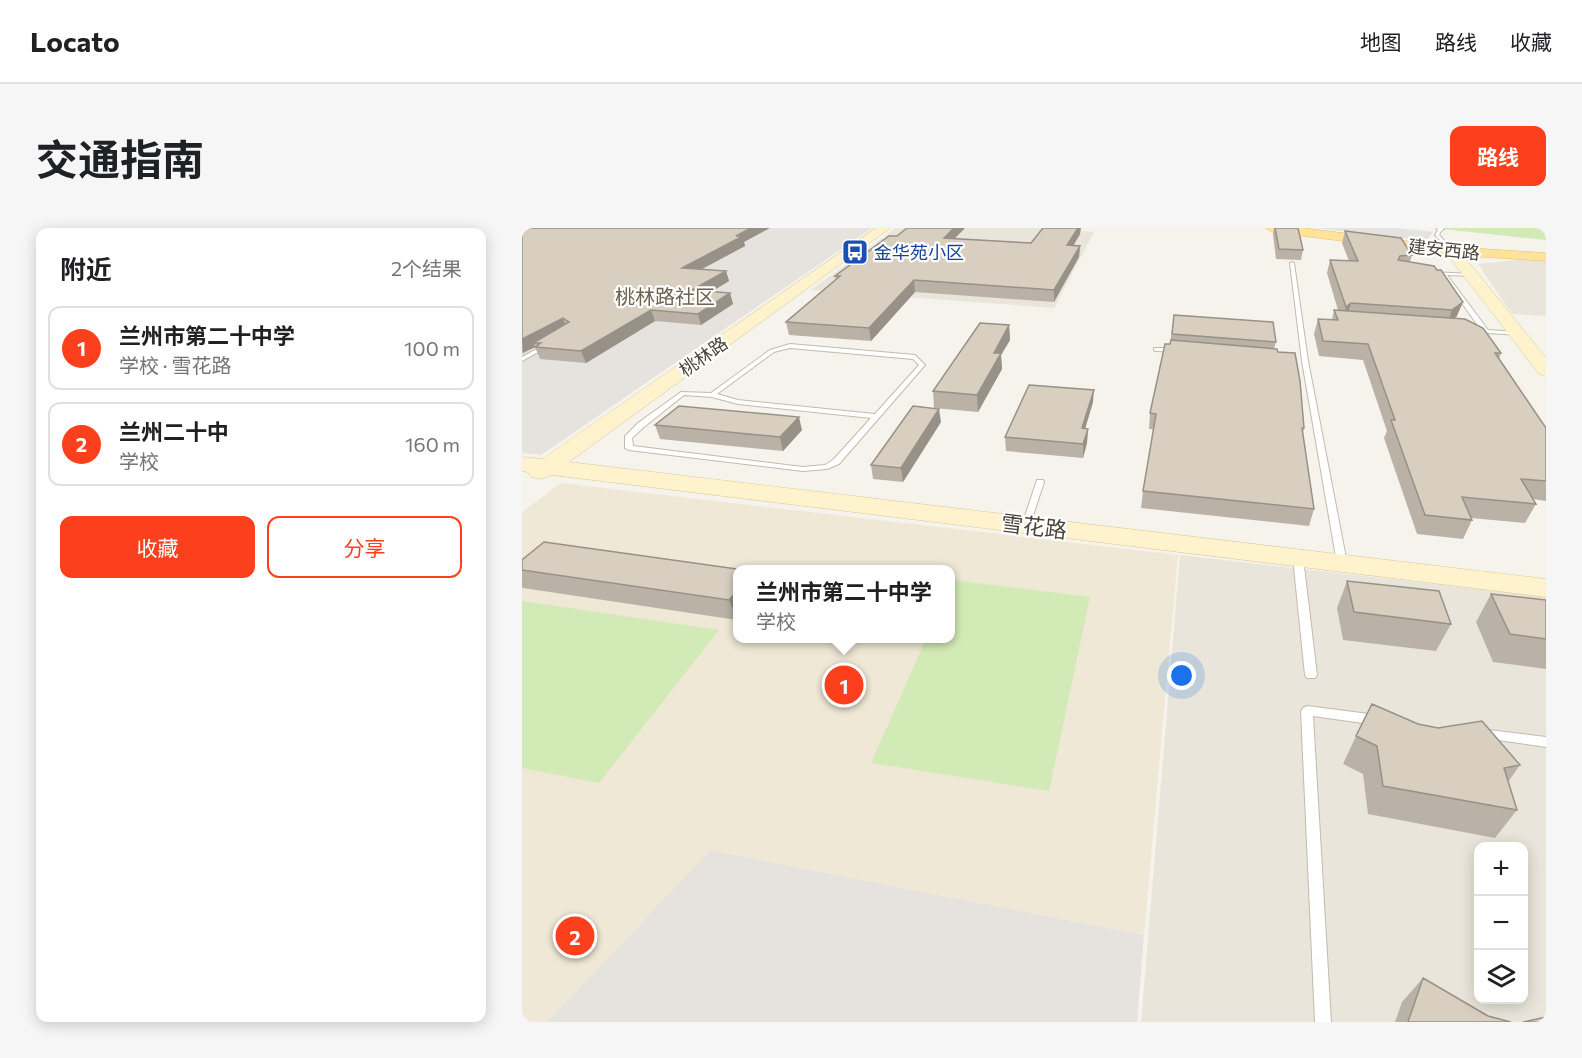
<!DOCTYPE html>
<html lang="zh">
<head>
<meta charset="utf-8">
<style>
  body { margin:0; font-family:Commissioner,"Noto Sans SC",sans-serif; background:#f6f6f6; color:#202124 }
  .controls { position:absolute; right:18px; bottom:18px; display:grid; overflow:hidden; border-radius:12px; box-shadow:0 3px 15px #0003 }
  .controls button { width:54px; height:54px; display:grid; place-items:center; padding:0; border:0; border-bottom:2px solid #e0e0e0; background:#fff; color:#202124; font:30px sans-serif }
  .you { position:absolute; left:660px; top:448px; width:21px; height:21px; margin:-15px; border:4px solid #fff; border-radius:50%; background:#1a73e8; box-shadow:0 0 0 9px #1a73e833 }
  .badge { display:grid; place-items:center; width:39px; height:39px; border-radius:50%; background:#fc3f1d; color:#fff; font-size:20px; font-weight:700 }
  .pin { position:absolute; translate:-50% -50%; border:3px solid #fff; box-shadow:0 2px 6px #0006 }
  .popup { position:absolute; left:211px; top:337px; width:222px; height:78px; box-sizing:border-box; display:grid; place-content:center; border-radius:12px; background:#fff; filter:drop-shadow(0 2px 4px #0005); font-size:20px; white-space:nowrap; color:#757577 }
  .popup b { font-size:22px; color:#202124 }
  .popup::after { content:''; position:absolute; left:50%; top:100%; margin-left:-12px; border:12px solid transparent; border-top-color:#fff }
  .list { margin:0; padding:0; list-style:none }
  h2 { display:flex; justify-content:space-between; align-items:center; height:78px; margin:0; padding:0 24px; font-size:26px }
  h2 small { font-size:20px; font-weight:400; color:#757577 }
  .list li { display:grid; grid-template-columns:39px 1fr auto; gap:18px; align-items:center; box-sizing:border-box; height:84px; margin:0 12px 12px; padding:0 12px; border:2px solid #e0e0e0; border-radius:12px }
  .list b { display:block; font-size:22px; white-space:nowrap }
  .list p { margin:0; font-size:20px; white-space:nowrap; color:#757577 }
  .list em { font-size:20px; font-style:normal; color:#757577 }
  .actions { display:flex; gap:12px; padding:18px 24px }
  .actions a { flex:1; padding:14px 0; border:2px solid #fc3f1d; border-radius:12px; text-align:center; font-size:21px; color:#fc3f1d }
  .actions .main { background:#fc3f1d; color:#fff }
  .icon { flex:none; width:33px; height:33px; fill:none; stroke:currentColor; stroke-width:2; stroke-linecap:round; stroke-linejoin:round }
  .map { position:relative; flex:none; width:1024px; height:794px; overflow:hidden; border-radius:12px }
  header { display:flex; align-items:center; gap:36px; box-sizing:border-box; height:84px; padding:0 30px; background:#fff; border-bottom:2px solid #e0e0e0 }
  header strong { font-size:28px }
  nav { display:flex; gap:33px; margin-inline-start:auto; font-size:21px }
  .intro { display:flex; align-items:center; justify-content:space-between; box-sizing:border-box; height:144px; padding:0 36px }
  h1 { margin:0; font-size:42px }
  .button { padding:15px 27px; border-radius:12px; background:#fc3f1d; color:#fff; font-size:21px; font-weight:700 }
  main { display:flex; gap:36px; padding:0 36px }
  aside { flex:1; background:#fff; border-radius:12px; box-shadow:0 3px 15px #0003 }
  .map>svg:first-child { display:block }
  .residential { fill:#eae5da; fill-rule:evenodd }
  .industrial { fill:#e6e2dd }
  .education { fill:#efe8d6; fill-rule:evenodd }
  .green { fill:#d2eab5 }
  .parking { fill:#e5e3e0 }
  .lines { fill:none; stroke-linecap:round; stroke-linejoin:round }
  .lane-casing { stroke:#c2bbae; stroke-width:2 }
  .street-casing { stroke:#c2bbae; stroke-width:2 }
  .secondary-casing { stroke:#d6c79b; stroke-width:1 }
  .primary-casing { stroke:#e6c16a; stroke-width:1 }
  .lane { fill:#fff; fill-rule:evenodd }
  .street { fill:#fff; fill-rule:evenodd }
  .secondary { fill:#fff3cd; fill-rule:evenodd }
  .primary { fill:#ffe39c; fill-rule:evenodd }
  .wall { fill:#bab2a6 }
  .shaded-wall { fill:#979187 }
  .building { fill:#d8cfc1; stroke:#979187; stroke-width:1.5 }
  .labels { text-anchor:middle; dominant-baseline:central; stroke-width:4.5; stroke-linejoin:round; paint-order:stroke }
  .far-street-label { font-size:18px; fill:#4b4439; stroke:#fff }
  .far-transit-label { font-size:18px; fill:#164399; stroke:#fff; text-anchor:start }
  .far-neighbourhood-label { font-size:20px; fill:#6e6250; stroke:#fff }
  .street-label { font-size:22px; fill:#4b4439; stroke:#fff }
</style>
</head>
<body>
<header>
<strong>Locato</strong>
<nav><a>地图</a><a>路线</a><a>收藏</a></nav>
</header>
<div class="intro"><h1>交通指南</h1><a class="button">路线</a></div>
<main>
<aside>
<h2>附近<small>2个结果</small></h2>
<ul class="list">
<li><span class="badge">1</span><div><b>兰州市第二十中学</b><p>学校 · 雪花路</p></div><em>100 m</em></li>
<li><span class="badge">2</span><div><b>兰州二十中</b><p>学校</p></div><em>160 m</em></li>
</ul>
<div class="actions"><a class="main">收藏</a><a>分享</a></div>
</aside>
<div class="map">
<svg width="1024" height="794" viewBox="0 0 1024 794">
  <rect width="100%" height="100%" fill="#f6f3ec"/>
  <!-- residential -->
  <path class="residential" d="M374 0H516L572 4 532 80 289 62Z
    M1004 31 1024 32V88L990 86 956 36Z
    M658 327 1024 369V794H619ZM957 618H1002V772H957Z"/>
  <!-- industrial -->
  <path class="industrial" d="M0 0H350L19 227 0 225Z
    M188 622 622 707 615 794H25Z"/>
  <!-- education -->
  <path class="education" d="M39 255 656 327 622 707 188 622 25 794H0V284ZM216 342H428V410H216Z"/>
  <!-- green -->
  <path class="green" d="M911 0H1024V12Z
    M430 352 568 369 527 563 349 535 404 411 428 410Z
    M0 373 197 402 77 555 0 540Z"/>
  <!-- parking -->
  <path class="parking" d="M795 0H876L911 4 904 13Z"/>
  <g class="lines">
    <defs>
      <path id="lane" d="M917 0 920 1 917 7 929 20H925L913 7Z
        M770 34 772 35 786 133 825 335 820 338 815 335 780 133 768 35Z
        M908 44 952 46 950 48 925 47 966 102 996 104 999 106 998 107 950 104V102H959L920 47 906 46Z
        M24 116 29 117 0 133V129Z
        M268 116 393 127 403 137 317 236 305 241 281 243 107 222 103 220V208L116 195 159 164 189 165 248 122ZM268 120 391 131 397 137 353 186 216 172 195 166 252 124ZM162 167 190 169 216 176 349 190 311 232 303 237 281 239 111 218 110 210 122 199Z
        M632 120H655L658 122 655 124 634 123 632 122Z
        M515 252H521L522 254 508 297 507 299H501L500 297Z
        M776 327 781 330 795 447 793 450H785L783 447 771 330Z
        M785 478 855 487 859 489 861 492 859 495 855 497 791 488 809 794H793L779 483 781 480Z
        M959 501 1024 509V519L955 509 953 506 955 503Z"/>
      <path id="street" d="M914 0H922V1L918 4Z"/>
      <path id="secondary" d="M354 0H368L47 234 1024 351V369L30 247 18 251 9 249 6 244 0 243V229L20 231Z
        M927 15 932 16 1024 130V148L1017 146 922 22 920 19 922 16Z"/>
      <path id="primary" d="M744 0H781L931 19 1024 25V33L931 27 750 4Z"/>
    </defs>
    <!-- lane casing -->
    <use href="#lane" class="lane-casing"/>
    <!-- street casing -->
    <use href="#street" class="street-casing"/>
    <!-- secondary casing -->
    <use href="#secondary" class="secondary-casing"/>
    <!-- primary casing -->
    <use href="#primary" class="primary-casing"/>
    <!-- lane -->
    <use href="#lane" class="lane"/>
    <!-- street -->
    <use href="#street" class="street"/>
    <!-- secondary -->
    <use href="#secondary" class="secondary"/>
    <!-- primary -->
    <use href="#primary" class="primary"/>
  </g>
  <!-- wall -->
  <path class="wall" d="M0 0 222 14 223 18 180 41 204 43 207 53 189 64 208 65 211 76 179 97 133 93 64 135 18 131 13 119 0 125Z
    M443 0 432 11 509 15 558 6 551 18H558L557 29 532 74 393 64 349 113 267 107 264 94 314 52 313 48 375 8Z
    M752 0H776L781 22 779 32 754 31 751 7Z
    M823 3 890 27 888 34 935 88 933 90 979 125 977 131 1024 200V273L1011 271 1014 276 1003 295 949 290 950 292 941 311 895 306 862 210 865 203 841 132 797 128 792 106 796 91 810 92 812 82H816L805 45 808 32 827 33 820 15Z
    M652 87 754 114 752 121 756 124 782 200 781 205 792 281 787 298 619 280 621 263 632 201H627L628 185 648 116Z
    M487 97 488 112 479 127 480 141 456 184 412 180 411 163Z
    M571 174 563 201H566L565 215 561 230 484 223 483 209Z
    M419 194 381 254 351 251 349 237Z
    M133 197 280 202 261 223 138 211Z
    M0 332 216 342V391L215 392 1 360 0 359Z
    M825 353 929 396 914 423 821 412 815 380Z
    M969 366 1024 372V441L971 434 954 394Z
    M896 496 998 537 986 554 995 582 973 610 846 586 841 546 821 536 834 508Z
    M901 750 966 788 989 794H873L880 774Z"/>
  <!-- shaded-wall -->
  <path class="shaded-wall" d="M229 0H248L222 14 223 18 163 50 160 40 214 8Z
    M432 0H443L423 20 422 10Z
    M556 0H559L558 6 545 28V17Z
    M558 18 557 29 532 74V62Z
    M204 43 207 53 174 73 170 62Z
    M392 52 393 64 349 113 347 100Z
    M208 65 211 76 179 97 176 86Z
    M941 74 935 88 924 97 930 82Z
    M829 75 825 90 820 94 824 79Z
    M129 82 133 93 64 135 59 123Z
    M41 90 45 102 11 115 13 119 1 125 0 111Z
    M487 97 488 112 479 127 480 141 456 184 455 167 472 125Z
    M572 162 571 174 559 214 560 200Z
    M417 181 419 194 381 254 379 240Z
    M277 189 280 202 261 223 258 209Z
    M566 201 565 215 561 230V216Z
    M216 362V391L215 392 207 372Z"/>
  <!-- building -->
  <path class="building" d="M0 0H229L214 8H221L160 40 204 43 170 62 208 65 176 86 129 82 59 123 13 119 19 115H11L47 94 41 90 0 111Z
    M385 0H432L422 10 509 15 521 0H556L545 17 558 18 532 62 392 52 347 100 264 94 318 48H313L367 8H375Z
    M753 0H776L781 22 757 21Z
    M823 3 879 10 890 27 878 28 876 32 912 38 915 42H919L941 74 930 82 829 75 824 79 808 32 836 33Z
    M812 82 943 91 961 100 979 125H973L1024 200V253L999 251 1014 276 940 269 950 292 903 287 869 192H873L846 116 801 113 796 91 816 92Z
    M652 87 751 94 754 114 650 106Z
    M458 95 487 97 472 125H479L455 167 411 163Z
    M649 112 755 121 756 124 773 125 778 153 782 200H780L792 281 621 263 634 186 628 185 643 116H648Z
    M507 157 572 162 560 200 566 201 561 216 483 209Z
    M157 178 277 189 258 209 133 197Z
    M391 178 417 181 379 240 349 237Z
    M22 314 222 342H216V362L207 372 0 342V332Z
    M825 353 917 363 929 396 832 384Z
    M969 366 1024 372V411L988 406Z
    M850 476 896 496 916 500 960 493 998 537 982 540 995 582 861 558 855 518 834 508Z
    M901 750 966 788 989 794H886Z
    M1024 789V794H1001Z"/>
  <!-- icons -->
  <defs>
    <symbol id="bus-square" viewBox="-11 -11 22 22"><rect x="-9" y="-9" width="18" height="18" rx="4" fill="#1a4fb4" stroke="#fff"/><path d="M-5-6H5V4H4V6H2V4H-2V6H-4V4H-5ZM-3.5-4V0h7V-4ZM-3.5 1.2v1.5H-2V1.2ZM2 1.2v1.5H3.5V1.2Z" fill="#fff"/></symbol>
  </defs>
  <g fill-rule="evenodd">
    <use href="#bus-square" x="318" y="9" width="30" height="30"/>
  </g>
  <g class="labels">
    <!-- far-street labels -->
    <g class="far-street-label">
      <text transform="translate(922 21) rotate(6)">建安西路</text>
      <text transform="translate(181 128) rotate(-35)">桃林路</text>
    </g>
    <!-- far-transit labels -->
    <g class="far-transit-label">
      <text x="352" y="24">金华苑小区</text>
    </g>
    <!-- far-neighbourhood labels -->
    <g class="far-neighbourhood-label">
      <text x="143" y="68">桃林路社区</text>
    </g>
    <!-- street labels -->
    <g class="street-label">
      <text transform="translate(512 298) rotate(7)">雪花路</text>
    </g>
  </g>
</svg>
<div class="controls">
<button>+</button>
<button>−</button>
<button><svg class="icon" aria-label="layers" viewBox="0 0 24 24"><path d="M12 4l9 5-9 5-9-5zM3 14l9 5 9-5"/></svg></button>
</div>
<div class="you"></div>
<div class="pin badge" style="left:322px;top:457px">1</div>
<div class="popup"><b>兰州市第二十中学</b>学校</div>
<div class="pin badge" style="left:53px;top:708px">2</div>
</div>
</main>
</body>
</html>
